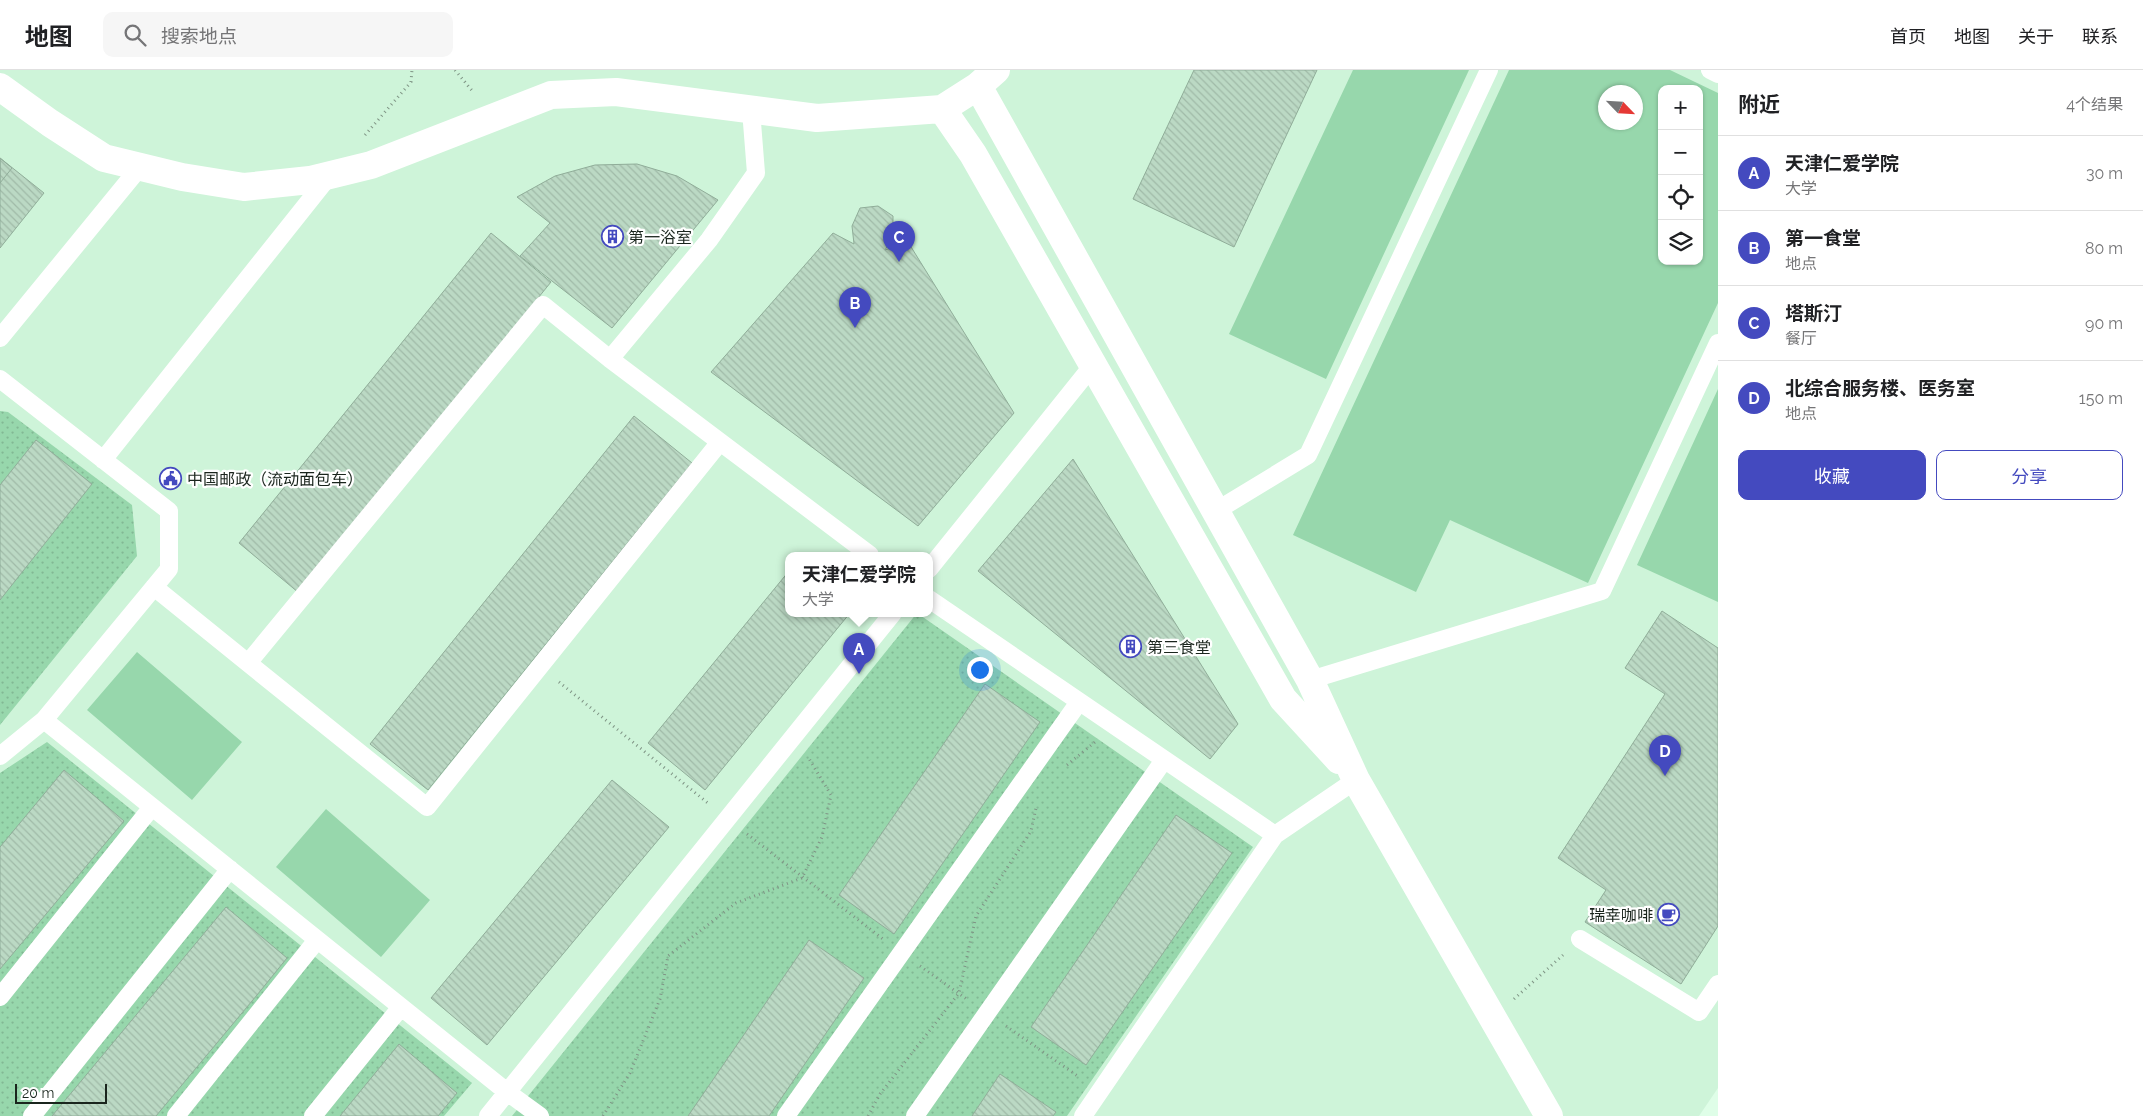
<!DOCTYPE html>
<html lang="zh">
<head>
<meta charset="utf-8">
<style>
  body { margin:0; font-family:Raleway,"Noto Sans SC",sans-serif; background:#f6f6f6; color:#202124 }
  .controls { position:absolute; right:15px; top:15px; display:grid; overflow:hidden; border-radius:10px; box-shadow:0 1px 4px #0004 }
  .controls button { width:45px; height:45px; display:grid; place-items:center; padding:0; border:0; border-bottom:1px solid #e0e0e0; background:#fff; color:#202124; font:25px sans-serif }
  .compass { position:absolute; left:1598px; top:15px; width:45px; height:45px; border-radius:50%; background:#fff; box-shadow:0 1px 4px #0004; rotate:115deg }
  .scale { position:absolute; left:15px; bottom:12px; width:92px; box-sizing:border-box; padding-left:5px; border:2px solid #1a251d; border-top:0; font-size:14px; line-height:18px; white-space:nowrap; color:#1a251d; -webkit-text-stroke:4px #fff; paint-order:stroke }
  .you { position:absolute; left:979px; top:599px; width:18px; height:18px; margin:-12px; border:4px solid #fff; border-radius:50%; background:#1a73e8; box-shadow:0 0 0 8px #1a73e833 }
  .badge { display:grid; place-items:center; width:32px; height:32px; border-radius:50%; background:#444abf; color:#fff; font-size:16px; font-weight:700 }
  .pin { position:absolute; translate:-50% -41px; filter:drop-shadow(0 1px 2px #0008) }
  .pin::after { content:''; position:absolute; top:26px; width:18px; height:15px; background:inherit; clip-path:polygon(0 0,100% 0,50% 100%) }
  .popup { position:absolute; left:785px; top:482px; width:148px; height:65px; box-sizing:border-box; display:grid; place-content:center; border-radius:10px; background:#fff; filter:drop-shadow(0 1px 4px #0005); font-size:16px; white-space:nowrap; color:#757577 }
  .popup b { font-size:19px; color:#202124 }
  .popup::after { content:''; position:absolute; left:50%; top:100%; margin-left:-10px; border:10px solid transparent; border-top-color:#fff }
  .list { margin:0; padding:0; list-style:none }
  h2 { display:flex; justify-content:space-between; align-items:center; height:65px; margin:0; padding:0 20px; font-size:21px }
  h2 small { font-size:16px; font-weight:400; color:#757577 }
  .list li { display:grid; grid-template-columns:32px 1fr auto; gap:15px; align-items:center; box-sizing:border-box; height:75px; padding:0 20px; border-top:1px solid #e0e0e0 }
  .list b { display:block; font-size:19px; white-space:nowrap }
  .list p { margin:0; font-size:16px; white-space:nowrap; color:#757577 }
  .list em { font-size:16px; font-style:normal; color:#757577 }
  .actions { display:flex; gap:10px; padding:15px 20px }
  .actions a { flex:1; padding:11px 0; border:1px solid #444abf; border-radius:10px; text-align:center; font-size:18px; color:#444abf }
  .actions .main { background:#444abf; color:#fff }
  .icon { flex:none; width:28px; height:28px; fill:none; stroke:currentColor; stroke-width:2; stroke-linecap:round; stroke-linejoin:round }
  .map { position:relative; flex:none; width:1718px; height:1046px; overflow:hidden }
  header { display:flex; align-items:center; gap:30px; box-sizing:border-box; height:70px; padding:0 25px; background:#fff; border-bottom:1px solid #e0e0e0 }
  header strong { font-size:24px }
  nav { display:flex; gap:28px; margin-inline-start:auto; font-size:18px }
  .search { width:350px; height:45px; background:#f6f6f6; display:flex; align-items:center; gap:12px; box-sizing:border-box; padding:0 18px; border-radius:10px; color:#757577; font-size:19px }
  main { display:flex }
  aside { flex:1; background:#fff }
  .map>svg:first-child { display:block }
  .built { fill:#cef4d9; fill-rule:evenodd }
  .grass { fill:url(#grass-dots) }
  .garden { fill:#97d7ac; fill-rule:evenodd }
  .building { fill:url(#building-back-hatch); stroke:#90ad99 }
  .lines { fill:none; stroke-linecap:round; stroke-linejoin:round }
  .path { stroke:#7f9485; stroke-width:3; stroke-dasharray:1 4; stroke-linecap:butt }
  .service { stroke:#fff; stroke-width:18 }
  .minor { stroke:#fff; stroke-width:28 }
  .labels { text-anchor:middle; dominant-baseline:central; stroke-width:4.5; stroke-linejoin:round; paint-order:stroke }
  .poi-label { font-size:16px; fill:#1a251d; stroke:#fff; text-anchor:start }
</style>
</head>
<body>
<header>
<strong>地图</strong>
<div class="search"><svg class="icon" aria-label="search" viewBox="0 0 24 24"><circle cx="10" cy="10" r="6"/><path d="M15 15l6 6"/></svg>搜索地点</div>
<nav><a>首页</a><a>地图</a><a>关于</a><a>联系</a></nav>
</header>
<main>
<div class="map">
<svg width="1718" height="1046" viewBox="0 0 1718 1046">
  <defs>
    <pattern id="grass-dots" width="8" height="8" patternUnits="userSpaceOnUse" patternTransform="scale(1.25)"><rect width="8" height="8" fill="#97d7ac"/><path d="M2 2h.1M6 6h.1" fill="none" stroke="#82b894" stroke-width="1.8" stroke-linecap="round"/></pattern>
    <pattern id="building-back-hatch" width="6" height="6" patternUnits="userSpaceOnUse" patternTransform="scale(1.25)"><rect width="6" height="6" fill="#bbd9c4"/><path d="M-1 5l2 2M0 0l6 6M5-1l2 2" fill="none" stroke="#a0baa8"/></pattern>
  </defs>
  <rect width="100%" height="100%" fill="#dffee8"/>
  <!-- built -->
  <path class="built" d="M0 0H1718V1018L1699 1046H0ZM1662 19H1699V191H1662ZM1606 22H1636V52H1606ZM789 485H929V543H789Z"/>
  <!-- grass -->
  <path class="grass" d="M0 341 8 342 132 435 137 486 0 655Z
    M917 543 1253 777 1067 1046H512Z
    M47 672 472 1013 444 1046H0V703Z"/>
  <!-- garden -->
  <path class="garden" d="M1353 0H1469L1326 309 1229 264Z
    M1509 0H1670L1718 23V233L1588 513 1450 450 1416 522 1293 465ZM1662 19H1699V191H1662ZM1636 22V52H1606V22Z
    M1718 319V532L1637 495Z
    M137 582 242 672 192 730 87 640Z
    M326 739 430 830 381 887 276 797Z"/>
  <!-- building -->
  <path class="building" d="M1194 0H1317L1234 177 1133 129Z
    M0 88 44 123 0 178Z
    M0 88 12 98 0 113Z
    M637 94 677 106 718 130 612 258 520 186 550 153 517 127 555 106 595 95Z
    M878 136 893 146V167L885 180 908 172 1014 343 918 456 711 302 833 163 854 174 852 156 860 138Z
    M491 163 551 212 299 523 239 473Z
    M634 346 692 393 428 720 370 674Z
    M36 370 92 414 0 530V415Z
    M1073 389 1238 654 1210 689 978 501Z
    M789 501V543H850L705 720 648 673Z
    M1662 541 1718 578V856L1681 914 1585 852 1606 820 1558 788 1665 624 1625 598Z
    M985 614 1040 652 894 864 839 825Z
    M64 700 124 751 0 899V777Z
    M612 710 669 757 487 975 431 928Z
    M1176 745 1232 783 1086 995 1031 957Z
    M226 837 287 888 257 925 156 1046H52Z
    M809 870 864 908 769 1046H688Z
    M399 974 457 1023 438 1046H340Z
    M1000 1004 1056 1042 1053 1046H972Z"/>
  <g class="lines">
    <!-- path -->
    <path class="path" d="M455 0 474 23
      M365 65 411 12 412 0
      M559 612 709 734
      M1067 695 1095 672
      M747 764 883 869
      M920 896 968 930
      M1514 929 1563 885
      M1006 956 1079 1007
      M603 1046 630 1003 660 929 668 886 736 833 802 808 822 767 831 725 808 687
      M868 1046 880 1024 959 923 976 846 1031 761 1036 738"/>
    <!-- service -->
    <path class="service" d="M1710 0 1718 4
      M751 40 756 103 709 170 610 289 870 485
      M0 268 140 97
      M0 309 169 441V499L44 650 507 1022 540 1046
      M103 390 330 105
      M1216 441 1308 385 1489 0
      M929 499 1093 295
      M154 517 248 593 543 235 610 289
      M929 529 1275 765
      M248 593 427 737 720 372
      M1310 610 1602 521 1718 273
      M0 686 44 650
      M1580 869 1699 942 1718 914
      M0 927 152 737
      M32 1046 230 799
      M176 1046 317 870
      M313 1046 401 937
      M488 1046 893 543
      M786 1046 1079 632
      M915 1046 1164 690
      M1083 1046 1275 765 1356 710"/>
    <!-- minor -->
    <path class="minor" d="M978 16 1310 610 1356 710 1549 1046
      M0 17 50 53 104 88 182 107 244 117 310 110 371 95 551 25 616 22 817 48 942 39 978 16 996 0
      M942 39 973 84 1283 629 1339 690"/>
  </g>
  <!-- icons -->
  <defs>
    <symbol id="building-ring" viewBox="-11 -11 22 22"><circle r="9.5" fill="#fff" stroke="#444abf" stroke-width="1.5"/><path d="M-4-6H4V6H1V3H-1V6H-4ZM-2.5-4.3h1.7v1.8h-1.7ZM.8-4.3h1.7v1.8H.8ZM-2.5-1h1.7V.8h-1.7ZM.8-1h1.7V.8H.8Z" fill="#444abf"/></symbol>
    <symbol id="civic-ring" viewBox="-11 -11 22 22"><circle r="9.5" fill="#fff" stroke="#444abf" stroke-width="1.5"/><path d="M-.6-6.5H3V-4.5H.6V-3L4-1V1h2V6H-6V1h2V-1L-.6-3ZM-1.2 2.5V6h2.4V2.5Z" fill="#444abf"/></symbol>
    <symbol id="cafe-ring" viewBox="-11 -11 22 22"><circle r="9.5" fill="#fff" stroke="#444abf" stroke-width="1.5"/><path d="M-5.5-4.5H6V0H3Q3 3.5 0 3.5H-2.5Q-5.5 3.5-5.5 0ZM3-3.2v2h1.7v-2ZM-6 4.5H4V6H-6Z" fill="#444abf"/></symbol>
  </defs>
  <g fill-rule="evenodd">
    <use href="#building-ring" x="600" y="154" width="25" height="25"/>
    <use href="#civic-ring" x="158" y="396" width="25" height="25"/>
    <use href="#building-ring" x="1118" y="564" width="25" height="25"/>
    <use href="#cafe-ring" x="1656" y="832" width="25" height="25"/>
  </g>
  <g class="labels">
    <!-- poi labels -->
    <g class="poi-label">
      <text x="628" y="167">第一浴室</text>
      <text x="187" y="409">中国邮政（流动面包车）</text>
      <text x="1147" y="577">第三食堂</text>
      <text x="1653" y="845" text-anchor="end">瑞幸咖啡</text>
    </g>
  </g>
</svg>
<div class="controls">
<button>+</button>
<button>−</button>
<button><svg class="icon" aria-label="locate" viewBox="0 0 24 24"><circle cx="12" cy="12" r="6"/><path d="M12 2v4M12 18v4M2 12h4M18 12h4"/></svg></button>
<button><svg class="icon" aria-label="layers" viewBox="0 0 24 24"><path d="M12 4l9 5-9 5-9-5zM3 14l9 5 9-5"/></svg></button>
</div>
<svg class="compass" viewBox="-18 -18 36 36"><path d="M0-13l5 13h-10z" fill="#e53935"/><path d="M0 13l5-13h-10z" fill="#757577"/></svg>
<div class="scale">20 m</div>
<div class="you"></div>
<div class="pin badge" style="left:859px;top:604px">A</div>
<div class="popup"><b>天津仁爱学院</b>大学</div>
<div class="pin badge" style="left:855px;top:258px">B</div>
<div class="pin badge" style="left:899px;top:192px">C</div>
<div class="pin badge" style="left:1665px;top:706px">D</div>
</div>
<aside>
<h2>附近<small>4个结果</small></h2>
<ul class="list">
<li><span class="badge">A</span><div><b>天津仁爱学院</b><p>大学</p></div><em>30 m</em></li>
<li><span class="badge">B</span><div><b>第一食堂</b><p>地点</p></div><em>80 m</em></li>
<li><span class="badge">C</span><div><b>塔斯汀</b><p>餐厅</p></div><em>90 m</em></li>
<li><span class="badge">D</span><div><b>北综合服务楼、医务室</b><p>地点</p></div><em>150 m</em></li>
</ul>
<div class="actions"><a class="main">收藏</a><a>分享</a></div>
</aside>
</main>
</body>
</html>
